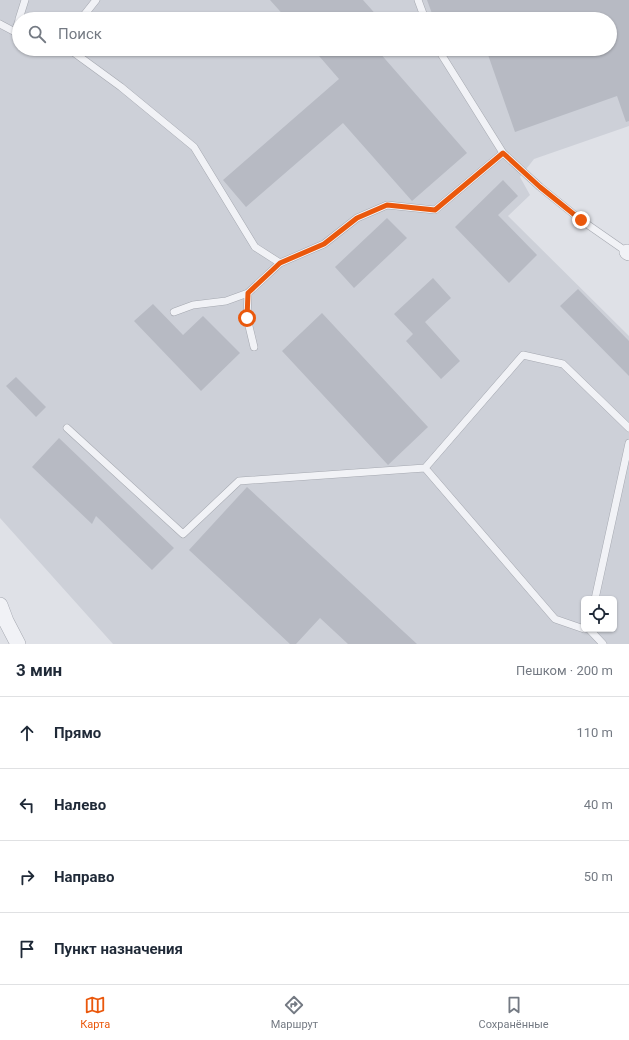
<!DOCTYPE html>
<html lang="ru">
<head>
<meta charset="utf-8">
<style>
  body { margin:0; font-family:Roboto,sans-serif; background:#f2f2f3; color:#1f2937 }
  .controls { position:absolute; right:12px; bottom:12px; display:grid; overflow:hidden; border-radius:6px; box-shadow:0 1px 3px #0004 }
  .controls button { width:36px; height:36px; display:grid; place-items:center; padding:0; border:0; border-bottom:1px solid #e0e1e3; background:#fff; color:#1f2937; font:20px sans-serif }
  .stop { position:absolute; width:12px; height:12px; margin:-9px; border:3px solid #ea580c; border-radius:50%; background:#fff }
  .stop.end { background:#ea580c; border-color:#fff; box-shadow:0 1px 4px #0008 }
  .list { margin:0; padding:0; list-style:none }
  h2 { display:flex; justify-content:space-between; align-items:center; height:52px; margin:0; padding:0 16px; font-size:17px }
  h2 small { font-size:13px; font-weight:400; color:#747a83 }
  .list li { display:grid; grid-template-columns:26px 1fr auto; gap:12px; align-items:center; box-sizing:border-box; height:72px; padding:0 16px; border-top:1px solid #e0e1e3 }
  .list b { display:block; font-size:15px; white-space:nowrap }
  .list em { font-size:13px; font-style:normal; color:#747a83 }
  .icon { flex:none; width:22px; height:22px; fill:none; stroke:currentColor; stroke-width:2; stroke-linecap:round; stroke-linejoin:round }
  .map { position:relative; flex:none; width:629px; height:644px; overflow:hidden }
  .search { position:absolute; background:#fff; box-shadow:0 1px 3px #0004; left:12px; right:12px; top:12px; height:44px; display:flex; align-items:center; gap:10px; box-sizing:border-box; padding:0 14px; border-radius:22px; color:#747a83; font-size:15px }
  .sheet { height:340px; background:#fff }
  nav { display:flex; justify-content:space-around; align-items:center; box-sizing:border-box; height:56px; border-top:1px solid #e0e1e3; background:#fff; font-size:11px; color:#747a83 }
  nav a { display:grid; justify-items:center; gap:2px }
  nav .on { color:#ea580c }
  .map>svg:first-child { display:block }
  .built { fill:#cdd0d8; fill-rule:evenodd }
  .building { fill:#b7bac3 }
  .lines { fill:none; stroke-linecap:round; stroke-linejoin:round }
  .lane-casing { stroke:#a5a8b0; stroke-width:8 }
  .street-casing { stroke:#a5a8b0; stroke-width:16 }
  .lane { stroke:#f1f2f6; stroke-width:7 }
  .street { stroke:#f1f2f6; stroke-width:15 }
  .route { stroke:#ea580c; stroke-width:5 }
</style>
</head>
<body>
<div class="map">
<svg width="629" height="644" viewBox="0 0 629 644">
  <rect width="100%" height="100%" fill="#dfe1e7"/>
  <!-- built -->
  <path class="built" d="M0 0H629V126L534 159 520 177 530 195 508 216 629 336V644H113L0 518ZM19 19H610V49H19ZM584 599H614V629H584Z"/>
  <!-- building -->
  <path class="building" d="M270 0H363L380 19H287Z
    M427 0H629V121L626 122 617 96 515 132 486 49H610V19H475L474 15 464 19H434Z
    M313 49H383L379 52 467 153 412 201 343 123 246 207 223 180 339 79Z
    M503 180 518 196 498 215 537 255 509 283 455 227Z
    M387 218 407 238 354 288 335 267Z
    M433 278 451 298 425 322 460 361 441 379 406 341 413 334 394 314Z
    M578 289 629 341V376L560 306Z
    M153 304 183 335 203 316 240 353 201 391 134 321Z
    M322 313 428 427 388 465 282 351Z
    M16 377 46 407 36 417 6 386Z
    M59 438 174 548 152 570 96 516 92 524 32 467Z
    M247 487 417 644H348L320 618 296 644H290L189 550Z"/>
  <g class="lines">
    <defs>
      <path id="lane" d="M418 0 425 19
        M19 19 25 0
        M81 19 96 0
        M0 24 15 32 19 20
        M69 49 121 87 194 147 255 247 280 263 324 244 357 218 387 205 435 210 503 153
        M438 49 503 153 540 187 581 220 627 252
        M174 312 193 305 226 301 248 293
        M254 347 247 318 248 293 280 263
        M67 428 183 534 239 481 425 468 555 619 584 629
        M425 468 523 355 563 364 629 428
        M595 599 629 443
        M589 629 603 644"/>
      <path id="street" d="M627 252 629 253
        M0 605 6 621 18 644"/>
    </defs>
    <!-- lane casing -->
    <use href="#lane" class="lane-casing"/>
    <!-- street casing -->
    <use href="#street" class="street-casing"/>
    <!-- lane -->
    <use href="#lane" class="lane"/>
    <!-- street -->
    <use href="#street" class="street"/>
  </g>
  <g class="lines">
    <!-- route -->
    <path class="route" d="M247 318 248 293 280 263 324 244 357 218 387 205 435 210 503 153 540 187 581 220"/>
  </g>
</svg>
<div class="controls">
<button><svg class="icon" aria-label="locate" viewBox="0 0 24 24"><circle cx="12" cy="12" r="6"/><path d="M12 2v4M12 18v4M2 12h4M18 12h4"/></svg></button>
</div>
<div class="stop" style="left:247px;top:318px"></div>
<div class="stop end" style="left:581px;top:220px"></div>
<div class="search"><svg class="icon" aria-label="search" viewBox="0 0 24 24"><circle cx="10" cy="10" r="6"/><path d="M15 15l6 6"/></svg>Поиск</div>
</div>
<section class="sheet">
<h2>3 мин<small>Пешком · 200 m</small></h2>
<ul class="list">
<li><svg class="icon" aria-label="ahead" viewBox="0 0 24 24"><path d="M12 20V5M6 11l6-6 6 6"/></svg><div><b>Прямо</b></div><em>110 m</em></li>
<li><svg class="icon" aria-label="left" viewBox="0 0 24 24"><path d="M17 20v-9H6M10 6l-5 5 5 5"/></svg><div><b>Налево</b></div><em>40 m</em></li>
<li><svg class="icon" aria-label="right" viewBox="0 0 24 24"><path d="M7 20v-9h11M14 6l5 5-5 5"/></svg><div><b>Направо</b></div><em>50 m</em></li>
<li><svg class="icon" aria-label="arrive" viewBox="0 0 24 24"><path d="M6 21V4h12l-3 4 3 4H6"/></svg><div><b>Пункт назначения</b></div></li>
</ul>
</section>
<nav>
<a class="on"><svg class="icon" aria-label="map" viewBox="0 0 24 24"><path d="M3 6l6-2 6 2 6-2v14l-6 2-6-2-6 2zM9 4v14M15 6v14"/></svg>Карта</a>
<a><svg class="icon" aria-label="directions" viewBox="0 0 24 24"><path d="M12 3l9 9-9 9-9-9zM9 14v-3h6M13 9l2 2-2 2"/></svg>Маршрут</a>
<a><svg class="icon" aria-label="saved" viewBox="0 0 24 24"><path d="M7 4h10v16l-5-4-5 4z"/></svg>Сохранённые</a>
</nav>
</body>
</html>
